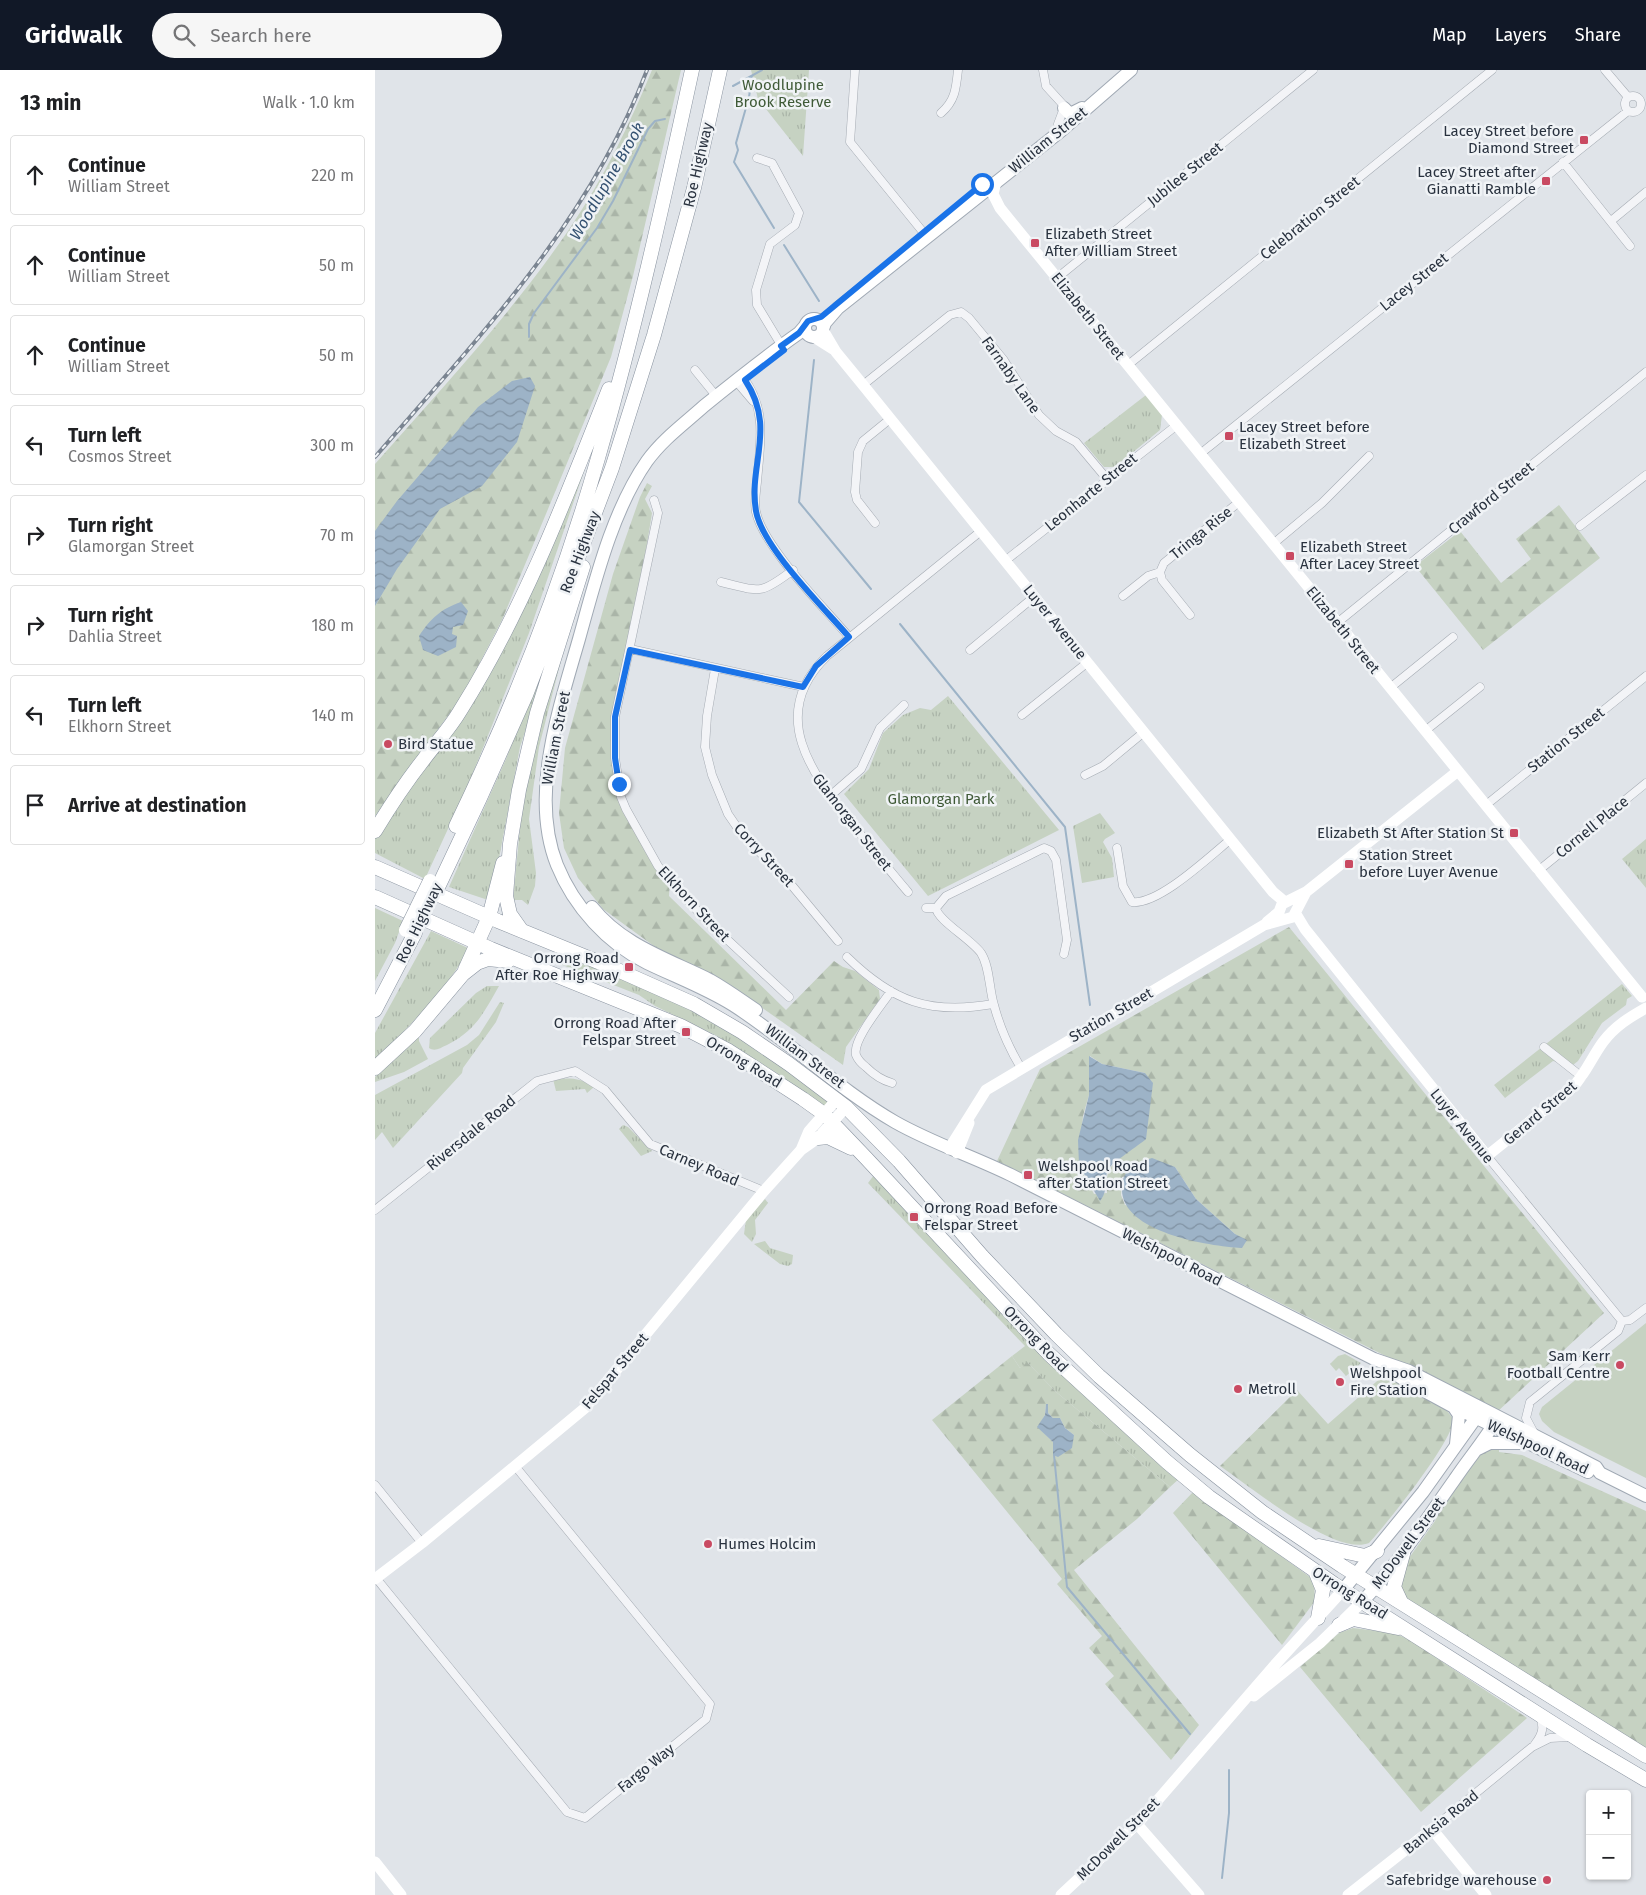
<!DOCTYPE html>
<html lang="en">
<head>
<meta charset="utf-8">
<style>
  body { margin:0; font-family:"Fira Sans",sans-serif; background:#f6f6f6; color:#202124 }
  .controls { position:absolute; right:15px; bottom:15px; display:grid; overflow:hidden; border-radius:5px; box-shadow:0 1px 4px #0004 }
  .controls button { width:45px; height:45px; display:grid; place-items:center; padding:0; border:0; border-bottom:1px solid #e0e0e0; background:#fff; color:#202124; font:25px sans-serif }
  .stop { position:absolute; width:15px; height:15px; margin:-11px; border:4px solid #1a73e8; border-radius:50%; background:#fff }
  .stop.end { background:#1a73e8; border-color:#fff; box-shadow:0 1px 5px #0008 }
  .list { margin:0; padding:0; list-style:none }
  h2 { display:flex; justify-content:space-between; align-items:center; height:65px; margin:0; padding:0 20px; font-size:21px }
  h2 small { font-size:16px; font-weight:400; color:#757577 }
  .list li { display:grid; grid-template-columns:32px 1fr auto; gap:15px; align-items:center; box-sizing:border-box; height:80px; margin:0 10px 10px; padding:0 10px; border:1px solid #e0e0e0; border-radius:5px }
  .list b { display:block; font-size:19px; white-space:nowrap }
  .list p { margin:0; font-size:16px; white-space:nowrap; color:#757577 }
  .list em { font-size:16px; font-style:normal; color:#757577 }
  .icon { flex:none; width:28px; height:28px; fill:none; stroke:currentColor; stroke-width:2; stroke-linecap:round; stroke-linejoin:round }
  .map { position:relative; flex:none; width:1271px; height:1825px; overflow:hidden }
  header { display:flex; align-items:center; gap:30px; box-sizing:border-box; height:70px; padding:0 25px; background:#111827; color:#fff }
  header strong { font-size:24px }
  nav { display:flex; gap:28px; margin-inline-start:auto; font-size:18px }
  .search { width:350px; height:45px; background:#f6f6f6; display:flex; align-items:center; gap:12px; box-sizing:border-box; padding:0 18px; border-radius:28px; color:#757577; font-size:19px }
  main { display:flex }
  aside { flex:1; background:#fff }
  .map>svg:first-child { display:block }
  .grass { fill:url(#grass-tufts) }
  .forest { fill:url(#forest-firs); fill-rule:evenodd }
  .pitch { fill:#c6d2c2 }
  .water { fill:url(#water-waves) }
  .lines { fill:none; stroke-linecap:round; stroke-linejoin:round }
  .stream { stroke:#9db3c7; stroke-width:2 }
  .street-casing { stroke:#a5abb3; stroke-width:9 }
  .primary-casing { stroke:#a0a9b4; stroke-width:14 }
  .highway-casing { stroke:#88929f; stroke-width:15 }
  .street { stroke:#f3f4f7; stroke-width:8 }
  .secondary { stroke:#fff; stroke-width:11 }
  .primary { stroke:#fff; stroke-width:12 }
  .highway { stroke:#fff; stroke-width:14 }
  .rail-casing { stroke:#7a8491; stroke-width:4 }
  .rail { stroke:#f0f3f6; stroke-width:2; stroke-dasharray:5.5; stroke-linecap:butt }
  .highway-bridge-casing { stroke:#88929f; stroke-width:15; stroke-linecap:butt }
  .highway-bridge { stroke:#fff; stroke-width:14 }
  .route { stroke:#1a73e8; stroke-width:6 }
  .poi-dot { fill:#c94a62; stroke:#f0f3f6; stroke-width:2 }
  .labels { text-anchor:middle; dominant-baseline:central; stroke-width:5; stroke-linejoin:round; paint-order:stroke }
  .park-label { font-size:15px; fill:#3f5a37; stroke:#f0f3f6 }
  .poi-label { font-size:15px; fill:#29323f; stroke:#f0f3f6; text-anchor:start }
  .street-label { font-size:15px; fill:#29323f; stroke:#f0f3f6 }
  .water-label { font-size:16px; font-style:italic; fill:#355272; stroke:#f0f3f6 }
</style>
</head>
<body>
<header>
<strong>Gridwalk</strong>
<div class="search"><svg class="icon" aria-label="search" viewBox="0 0 24 24"><circle cx="10" cy="10" r="6"/><path d="M15 15l6 6"/></svg>Search here</div>
<nav><a>Map</a><a>Layers</a><a>Share</a></nav>
</header>
<main>
<aside>
<h2>13 min<small>Walk · 1.0 km</small></h2>
<ul class="list">
<li><svg class="icon" aria-label="ahead" viewBox="0 0 24 24"><path d="M12 20V5M6 11l6-6 6 6"/></svg><div><b>Continue</b><p>William Street</p></div><em>220 m</em></li>
<li><svg class="icon" aria-label="ahead" viewBox="0 0 24 24"><path d="M12 20V5M6 11l6-6 6 6"/></svg><div><b>Continue</b><p>William Street</p></div><em>50 m</em></li>
<li><svg class="icon" aria-label="ahead" viewBox="0 0 24 24"><path d="M12 20V5M6 11l6-6 6 6"/></svg><div><b>Continue</b><p>William Street</p></div><em>50 m</em></li>
<li><svg class="icon" aria-label="left" viewBox="0 0 24 24"><path d="M17 20v-9H6M10 6l-5 5 5 5"/></svg><div><b>Turn left</b><p>Cosmos Street</p></div><em>300 m</em></li>
<li><svg class="icon" aria-label="right" viewBox="0 0 24 24"><path d="M7 20v-9h11M14 6l5 5-5 5"/></svg><div><b>Turn right</b><p>Glamorgan Street</p></div><em>70 m</em></li>
<li><svg class="icon" aria-label="right" viewBox="0 0 24 24"><path d="M7 20v-9h11M14 6l5 5-5 5"/></svg><div><b>Turn right</b><p>Dahlia Street</p></div><em>180 m</em></li>
<li><svg class="icon" aria-label="left" viewBox="0 0 24 24"><path d="M17 20v-9H6M10 6l-5 5 5 5"/></svg><div><b>Turn left</b><p>Elkhorn Street</p></div><em>140 m</em></li>
<li><svg class="icon" aria-label="arrive" viewBox="0 0 24 24"><path d="M6 21V4h12l-3 4 3 4H6"/></svg><div><b>Arrive at destination</b></div></li>
</ul>
</aside>
<div class="map">
<svg width="1271" height="1825" viewBox="0 0 1271 1825">
  <defs>
    <pattern id="grass-tufts" width="24" height="20" patternUnits="userSpaceOnUse" patternTransform="scale(1.25)"><rect width="24" height="20" fill="#c6d2c2"/><path d="M3 7l-1-3M5 7V3M7 7l1-3M15 17l-1-3M17 17v-4M19 17l1-3" fill="none" stroke="#aab5a8"/></pattern>
    <pattern id="forest-firs" width="22" height="20" patternUnits="userSpaceOnUse" patternTransform="scale(1.25)"><rect width="22" height="20" fill="#c6d2c2"/><path d="M5 1l3.5 6h-7zM16 11l3.5 6h-7z" fill="#aab5a8"/></pattern>
    <pattern id="water-waves" width="16" height="10" patternUnits="userSpaceOnUse" patternTransform="scale(1.25)"><rect width="16" height="10" fill="#9db3c7"/><path d="M0 5q4-4 8 0t8 0" fill="none" stroke="#8092a3"/></pattern>
  </defs>
  <rect width="100%" height="100%" fill="#e0e4e9"/>
  <!-- grass -->
  <path class="grass" d="M376 0H434L428 86 383 29Z
    M235 325 154 563 94 713 50 809 0 783V769L10 750 93 637Z
    M771 325 787 345 785 360 740 397H729L709 373Z
    M200 509 145 677 116 831 74 817 131 689Z
    M197 547 164 677 154 749 161 803 160 816 153 835 147 830H138L147 737 158 680Z
    M573 626 684 760 553 826 469 724 494 699 508 663 528 645 545 638 556 640Z
    M725 743 740 763 730 769 728 772 737 788 739 807 707 813 698 756Z
    M1271 769V818L1247 789Z
    M0 838 28 851 20 873 0 911Z
    M56 861 95 879 66 922 0 992V963Z
    M162 885H190L316 936 378 973 456 1031 448 1038 403 1004 342 966 280 936 264 925Z
    M1247 914 1257 926 1252 929 1251 935 1227 953 1203 991 1198 995 1178 991 1130 1028 1119 1015Z
    M112 916H124C108 944 101 960 72 975 65 978 60 982 54 978L55 968 101 923Z
    M125 932 129 933 121 952 88 998 87 1003 18 1078 7 1062 0 1070V1025L92 975 104 965Z
    M44 963V971L53 989 29 1002 0 1012V1007Z
    M178 1009C194 1008 206 1007 219 1017L212 1023 210 1019 181 1021Z
    M248 1055 253 1057 277 1081 266 1086 244 1059Z
    M499 1105 638 1255 805 1408 795 1417 680 1321 653 1293 645 1298 637 1286 650 1276 493 1113Z
    M390 1129 393 1133 380 1150 381 1164 377 1172 369 1164 371 1150Z
    M390 1171 395 1178 418 1185 417 1194 413 1196 405 1194 379 1174Z
    M970 1284 986 1293 971 1306 964 1298 961 1301 955 1294 963 1286Z"/>
  <!-- forest -->
  <path class="forest" d="M277 0H306L258 206 236 287 127 550 88 625 0 746V394C67 318 138 242 195 158 228 109 255 54 277 0Z
    M272 413 277 416 270 429 277 443 255 579 240 647 246 727 295 811 294 826 411 940 459 891 468 897 480 901 504 920 505 929 471 977 468 995 372 927 283 879 228 839 203 808 189 778 184 743 190 678 238 504 265 427Z
    M1184 435 1225 488 1108 580 1040 496 1085 461 1126 513 1156 489 1141 469Z
    M914 857 1229 1243 1122 1342 622 1091 665 999ZM715 986 727 994 770 1003 742 1092C730 1099 732 1110 732 1123L719 1124 704 1095 708 1046 714 1025ZM800 1097 821 1129 860 1164 750 1135 746 1125 747 1107Z
    M637 1286 645 1298 652 1292 680 1321 795 1417 762 1449 699 1500 824 1655 796 1690 730 1614 739 1606 714 1578 727 1566 682 1514 687 1509 557 1350ZM671 1334H673V1343L678 1348H685L690 1358 699 1365 683 1386 678 1385V1372L663 1357 670 1345Z
    M1009 1305 1070 1338 1079 1350C1074 1376 1014 1451 994 1473 960 1487 875 1416 845 1396L922 1320 953 1354Z
    M1124 1377V1382L1147 1385 1271 1441V1680L1027 1527 1026 1504 1034 1488 1060 1451 1072 1426 1107 1383 1114 1378Z
    M818 1422 939 1510 940 1531 907 1575 798 1443Z
    M978 1558 1019 1563 1033 1569 1152 1648 1046 1742 925 1597 964 1563Z"/>
  <!-- pitch -->
  <path class="pitch" d="M1271 1253V1408L1179 1362 1167 1351 1164 1344 1167 1337Z"/>
  <!-- water -->
  <path class="water" d="M155 307 160 316 142 372 107 416 65 439 22 499 0 536V461L22 431 103 337 137 311Z
    M86 532 93 541 88 555 78 557 77 564 82 566 81 577 63 586 48 580 44 566C56 548 66 539 86 532Z
    M714 986 727 994 770 1003 778 1013 771 1069C763 1076 741 1090 735 1097 727 1107 735 1119 725 1131L704 1095 703 1070 714 1025Z
    M777 1088 800 1097 821 1129 860 1164 872 1170 867 1178C833 1176 744 1162 747 1117 748 1098 761 1094 777 1088Z
    M671 1334H673V1343L678 1348H685L690 1358 699 1365 697 1378 683 1387 678 1385V1372L662 1357 670 1345Z"/>
  <g class="lines">
    <!-- stream -->
    <path class="stream" d="M377 7 374 27 361 73 363 80 359 92 399 158
      M358 16 387 0
      M409 175 444 231
      M154 267V254L159 243 222 158 238 131 273 59 280 51 290 49
      M439 290 424 432 496 519
      M525 554 690 757 715 935
      M679 1385 692 1517 815 1664
      M847 1808 854 1743V1700"/>
    <defs>
      <path id="street" d="M480 0 475 72 552 167
        M668 0 671 16 692 39
        M1230 0 1253 27
        M1250 34a8 8 0 1 1 16 0a8 8 0 1 1-16 0Z
        M566 43C580 31 581 19 583 0
        M683 54 689 38
        M382 88 397 93 424 143 420 155 395 174 381 220 382 235 408 278
        M1188 92 1255 176
        M1236 151 1271 122
        M682 208 938 0
        M753 295 1117 0
        M320 300 342 327
        M367 306C393 338 385 374 382 412 381 422 379 432 381 442 389 478 449 537 474 567
        M361 311 378 331
        M488 315 575 245 586 242 594 248 628 289 664 345 681 361 701 372 732 409
        M825 384 1253 41
        M279 430 283 443 240 647V688L246 727 251 739 283 796 295 811 328 847 414 927
        M500 453 482 430 480 422 483 382 488 371 515 349
        M1205 456 1271 405
        M898 474 947 433 994 386
        M630 491 802 355
        M346 512C385 521 384 526 418 500
        M748 526 773 506 785 502
        M815 545 787 510 785 502 789 493 864 432
        M962 553 1271 302
        M255 579 429 617
        M595 580 659 527
        M340 599 332 646 330 677 337 705 353 744 366 763 414 812 463 871
        M1015 618 1078 567
        M647 645 713 592
        M1050 661 1105 617
        M710 705 728 696 769 662
        M455 726 486 699 505 658 529 635
        M1111 735 1271 606
        M742 778 748 816 757 832C784 835 835 786 856 769
        M1163 801 1271 713
        M533 822C514 800 496 777 478 755 436 703 392 644 452 586L606 461
        M551 838H561
        M472 887C518 932 555 945 618 934
        M516 921C507 935 477 970 481 985 483 990 487 994 491 997 499 1005 506 1010 517 1013
        M1169 977 1207 1007
        M646 998C634 978 625 958 619 935 614 919 615 897 606 883 596 869 562 850 561 838L571 826 669 778 676 781 681 790 692 870 689 884
        M1112 1086 1247 1251
        M0 1140 162 1011 200 1001 230 1020 275 1074 389 1121
        M1247 1251 1255 1250 1271 1238
        M1159 1363 1151 1348 1155 1332 1243 1261 1247 1251
        M0 1415 47 1473
        M1 1508 192 1742 210 1748 331 1649 335 1634 140 1396
        M1160 1674C1168 1664 1169 1657 1165 1646
        M1057 1759 1157 1677 1175 1668 1193 1667"/>
      <path id="primary" d="M689 38 695 44 707 38
        M430 258a9 9 0 1 1 18 0a9 9 0 1 1-18 0Z
        M430 256 424 263C391 286 360 311 329 336 309 354 288 369 272 391 237 441 220 512 204 569 184 639 154 725 182 795 199 837 233 874 272 893 301 907 331 918 358 935 414 971 463 1019 520 1052 557 1073 597 1086 636 1105 757 1166 878 1227 999 1289L1034 1301 1221 1397 1225 1403 1271 1426
        M448 259 450 253 463 238 687 60 756 0
        M217 837C247 875 293 889 335 910 351 919 366 930 381 940
        M1013 1299 1031 1311 1077 1336 1213 1402
        M1078 1336 1084 1345 1081 1374
        M1103 1379 1115 1373H1147
        M968 1520 1048 1422 1105 1342
        M987 1532C1023 1494 1050 1451 1080 1409 1094 1388 1109 1371 1122 1349"/>
      <path id="highway" d="M81 756C138 638 187 514 223 388 260 260 289 130 317 0
        M0 761C15 736 31 712 49 689 61 673 75 658 85 641 148 541 191 428 234 319
        M0 797 123 851 238 898 319 934 367 962 414 994 471 1037 524 1091 607 1186 681 1264 724 1306 815 1385 887 1442 967 1496 1271 1686
        M64 815 105 728 151 625 237 398 279 265 319 118 345 0
        M0 827 116 879 306 956 354 981 428 1029 449 1044 491 1088 674 1284 792 1392 834 1427 959 1514 1212 1675 1271 1710
        M147 861 135 844 131 826 135 774 144 720 162 643 208 497
        M90 900 114 847 128 793
        M0 940 40 863
        M0 998 40 961 88 904 102 893 113 889 133 891
        M443 1068 453 1067 476 1078
        M944 1476 990 1486 1002 1481
        M941 1503 948 1520 943 1548
        M1026 1532 1019 1517 1028 1484
        M964 1555 978 1549 1023 1558"/>
    </defs>
    <!-- street casing -->
    <use href="#street" class="street-casing"/>
    <!-- primary casing -->
    <use href="#primary" class="primary-casing"/>
    <!-- highway casing -->
    <use href="#highway" class="highway-casing"/>
    <!-- street -->
    <use href="#street" class="street"/>
    <!-- secondary -->
    <path class="secondary" d="M621 112 618 124 625 138 1267 927
      M448 260 461 282 488 315 898 822 910 832
      M439 267 458 279
      M921 844 930 859 1112 1086 1198 1017C1211 1003 1217 987 1228 972 1240 956 1255 947 1271 938
      M892 852 904 842 907 834 931 822 1083 701
      M574 1079 611 1020 889 855 918 847 931 822
      M426 1080 434 1061 462 1029
      M582 1083 594 1053
      M0 1509 47 1473 210 1338 389 1121 426 1080 443 1068 471 1037
      M879 1626 945 1573 987 1532
      M762 1754 824 1825
      M0 1792 26 1825
      M686 1825 762 1754 898 1597 968 1520
      M973 1825 1057 1759 1111 1825"/>
    <!-- primary -->
    <use href="#primary" class="primary"/>
    <!-- highway -->
    <use href="#highway" class="highway"/>
    <defs>
      <path id="rail" d="M0 387C104 267 215 151 272 0"/>
    </defs>
    <!-- rail casing -->
    <use href="#rail" class="rail-casing"/>
    <!-- rail -->
    <use href="#rail" class="rail"/>
    <defs>
      <path id="highway-bridge" d="M31 860 55 811"/>
    </defs>
    <!-- highway-bridge casing -->
    <use href="#highway-bridge" class="highway-bridge-casing"/>
    <!-- highway-bridge -->
    <use href="#highway-bridge" class="highway-bridge"/>
  </g>
  <g class="lines">
    <!-- route -->
    <path class="route" d="M244 714 240 688V647L255 580 428 617 441 596 474 567C449 538 387 477 381 441 373 394 402 358 370 310L409 280 406 276 424 263 433 251 446 247 607 114"/>
  </g>
  <!-- markers -->
  <g class="poi-dot">
    <rect x="1204" y="65" width="10" height="10" rx="2.5"/>
    <rect x="1166" y="106" width="10" height="10" rx="2.5"/>
    <rect x="655" y="168" width="10" height="10" rx="2.5"/>
    <rect x="849" y="361" width="10" height="10" rx="2.5"/>
    <rect x="910" y="481" width="10" height="10" rx="2.5"/>
    <circle cx="13" cy="674" r="5"/>
    <rect x="1134" y="758" width="10" height="10" rx="2.5"/>
    <rect x="969" y="789" width="10" height="10" rx="2.5"/>
    <rect x="249" y="892" width="10" height="10" rx="2.5"/>
    <rect x="306" y="957" width="10" height="10" rx="2.5"/>
    <rect x="648" y="1100" width="10" height="10" rx="2.5"/>
    <rect x="534" y="1142" width="10" height="10" rx="2.5"/>
    <circle cx="1245" cy="1295" r="5"/>
    <circle cx="965" cy="1312" r="5"/>
    <circle cx="863" cy="1319" r="5"/>
    <circle cx="333" cy="1474" r="5"/>
    <circle cx="1172" cy="1810" r="5"/>
  </g>
  <g class="labels">
    <!-- park labels -->
    <g class="park-label">
      <text x="408" y="15">Woodlupine<tspan x="408" dy="17">Brook Reserve</tspan></text>
      <text x="566" y="729">Glamorgan Park</text>
    </g>
    <!-- poi labels -->
    <g class="poi-label">
      <text x="1199" y="61" text-anchor="end">Lacey Street before<tspan x="1199" dy="17">Diamond Street</tspan></text>
      <text x="1161" y="102" text-anchor="end">Lacey Street after<tspan x="1161" dy="17">Gianatti Ramble</tspan></text>
      <text x="670" y="164">Elizabeth Street<tspan x="670" dy="17">After William Street</tspan></text>
      <text x="864" y="357">Lacey Street before<tspan x="864" dy="17">Elizabeth Street</tspan></text>
      <text x="925" y="477">Elizabeth Street<tspan x="925" dy="17">After Lacey Street</tspan></text>
      <text x="23" y="674">Bird Statue</text>
      <text x="1129" y="763" text-anchor="end">Elizabeth St After Station St</text>
      <text x="984" y="785">Station Street<tspan x="984" dy="17">before Luyer Avenue</tspan></text>
      <text x="244" y="888" text-anchor="end">Orrong Road<tspan x="244" dy="17">After Roe Highway</tspan></text>
      <text x="301" y="953" text-anchor="end">Orrong Road After<tspan x="301" dy="17">Felspar Street</tspan></text>
      <text x="663" y="1096">Welshpool Road<tspan x="663" dy="17">after Station Street</tspan></text>
      <text x="549" y="1138">Orrong Road Before<tspan x="549" dy="17">Felspar Street</tspan></text>
      <text x="1235" y="1286" text-anchor="end">Sam Kerr<tspan x="1235" dy="17">Football Centre</tspan></text>
      <text x="975" y="1303">Welshpool<tspan x="975" dy="17">Fire Station</tspan></text>
      <text x="873" y="1319">Metroll</text>
      <text x="343" y="1474">Humes Holcim</text>
      <text x="1162" y="1810" text-anchor="end">Safebridge warehouse</text>
    </g>
    <!-- street labels -->
    <g class="street-label">
      <text transform="translate(673 70) rotate(-39)">William Street</text>
      <text transform="translate(323 95) rotate(-77)">Roe Highway</text>
      <text transform="translate(810 104) rotate(-39)">Jubilee Street</text>
      <text transform="translate(935 148) rotate(-39)">Celebration Street</text>
      <text transform="translate(1039 212) rotate(-39)">Lacey Street</text>
      <text transform="translate(713 246) rotate(51)">Elizabeth Street</text>
      <text transform="translate(636 305) rotate(55)">Farnaby Lane</text>
      <text transform="translate(716 422) rotate(-39)">Leonharte Street</text>
      <text transform="translate(1116 428) rotate(-39)">Crawford Street</text>
      <text transform="translate(826 463) rotate(-39)">Tringa Rise</text>
      <text transform="translate(205 482) rotate(-69)">Roe Highway</text>
      <text transform="translate(680 552) rotate(51)">Luyer Avenue</text>
      <text transform="translate(968 560) rotate(51)">Elizabeth Street</text>
      <text transform="translate(181 668) rotate(-79)">William Street</text>
      <text transform="translate(1191 670) rotate(-39)">Station Street</text>
      <text transform="translate(477 752) rotate(52)">Glamorgan Street</text>
      <text transform="translate(1217 757) rotate(-39)">Cornell Place</text>
      <text transform="translate(389 785) rotate(47)">Corry Street</text>
      <text transform="translate(319 834) rotate(47)">Elkhorn Street</text>
      <text transform="translate(44 853) rotate(-64)">Roe Highway</text>
      <text transform="translate(736 945) rotate(-30)">Station Street</text>
      <text transform="translate(430 986) rotate(37)">William Street</text>
      <text transform="translate(369 992) rotate(31)">Orrong Road</text>
      <text transform="translate(1165 1043) rotate(-40)">Gerard Street</text>
      <text transform="translate(1087 1056) rotate(51)">Luyer Avenue</text>
      <text transform="translate(96 1063) rotate(-39)">Riversdale Road</text>
      <text transform="translate(324 1095) rotate(23)">Carney Road</text>
      <text transform="translate(797 1187) rotate(27)">Welshpool Road</text>
      <text transform="translate(661 1269) rotate(46)">Orrong Road</text>
      <text transform="translate(240 1301) rotate(-50)">Felspar Street</text>
      <text transform="translate(1163 1377) rotate(25)">Welshpool Road</text>
      <text transform="translate(1033 1473) rotate(-53)">McDowell Street</text>
      <text transform="translate(975 1523) rotate(32)">Orrong Road</text>
      <text transform="translate(271 1698) rotate(-39)">Fargo Way</text>
      <text transform="translate(1066 1752) rotate(-39)">Banksia Road</text>
      <text transform="translate(743 1769) rotate(-45)">McDowell Street</text>
    </g>
    <!-- water labels -->
    <g class="water-label">
      <text transform="translate(232 111) rotate(-60)">Woodlupine Brook</text>
    </g>
  </g>
</svg>
<div class="controls">
<button>+</button>
<button>−</button>
</div>
<div class="stop" style="left:607px;top:114px"></div>
<div class="stop end" style="left:244px;top:714px"></div>
</div>
</main>
</body>
</html>
